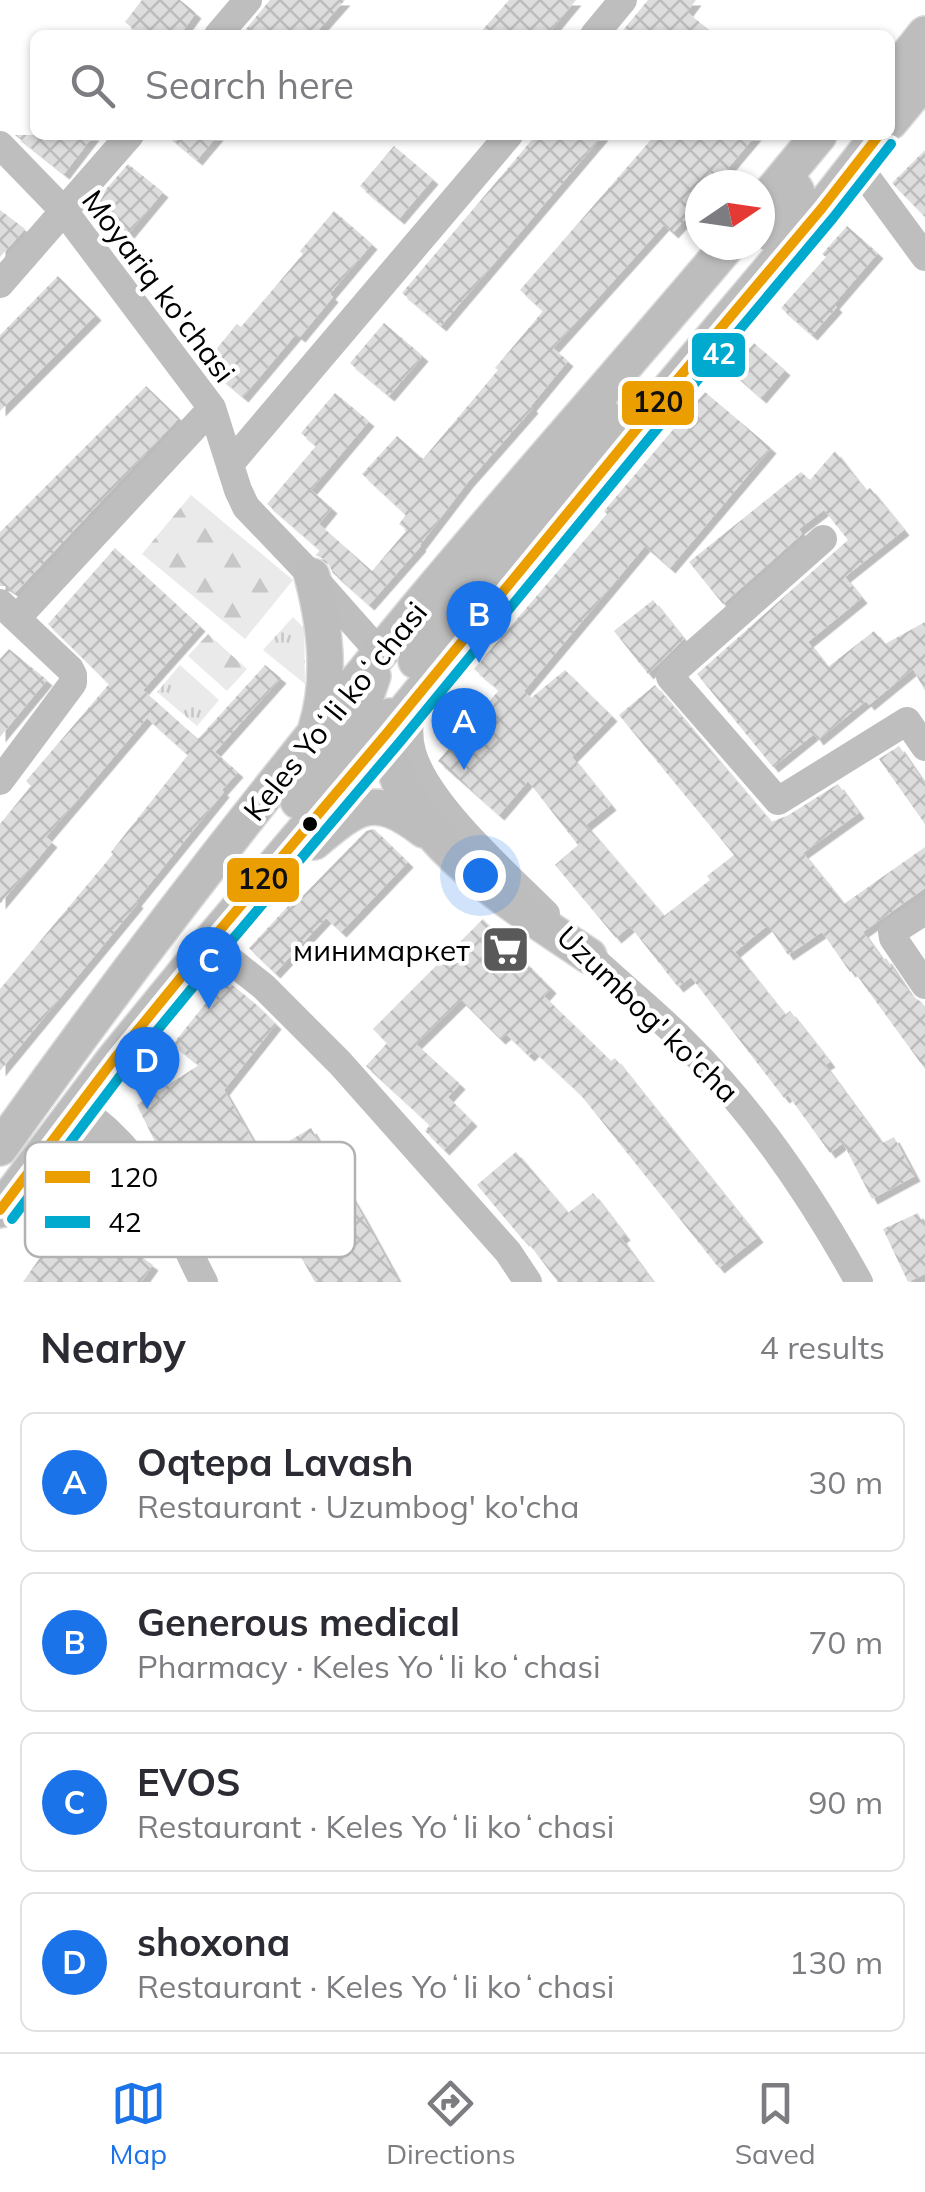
<!DOCTYPE html>
<html lang="en">
<head>
<meta charset="utf-8">
<style>
  body { margin:0; font-family:Mulish,sans-serif; background:#f2f2f3; color:#2b2b33 }
  .compass { position:absolute; left:685px; top:170px; width:90px; height:90px; border-radius:50%; background:#fff; box-shadow:0 2px 8px #0004; rotate:77deg }
  .you { position:absolute; left:480px; top:875px; width:35px; height:35px; margin:-25px; border:8px solid #fff; border-radius:50%; background:#1a73e8; box-shadow:0 0 0 15px #1a73e833 }
  .badge { display:grid; place-items:center; width:65px; height:65px; border-radius:50%; background:#1a73e8; color:#fff; font-size:32px; font-weight:700 }
  .pin { position:absolute; translate:-50% -82px; filter:drop-shadow(0 2px 5px #0008) }
  .pin::after { content:''; position:absolute; top:52px; width:35px; height:30px; background:inherit; clip-path:polygon(0 0,100% 0,50% 100%) }
  .list { margin:0; padding:0; list-style:none }
  h2 { display:flex; justify-content:space-between; align-items:center; height:130px; margin:0; padding:0 40px; font-size:42px }
  h2 small { font-size:32px; font-weight:400; color:#7c7c81 }
  .list li { display:grid; grid-template-columns:65px 1fr auto; gap:30px; align-items:center; box-sizing:border-box; height:140px; margin:0 20px 20px; padding:0 20px; border:2px solid #e1e1e2; border-radius:15px }
  .list b { display:block; font-size:38px; white-space:nowrap }
  .list p { margin:0; font-size:32px; white-space:nowrap; color:#7c7c81 }
  .list em { font-size:32px; font-style:normal; color:#7c7c81 }
  .icon { flex:none; width:55px; height:55px; fill:none; stroke:currentColor; stroke-width:2; stroke-linecap:round; stroke-linejoin:round }
  .map { position:relative; flex:none; width:925px; height:1282px; overflow:hidden }
  .search { position:absolute; background:#fff; box-shadow:0 2px 8px #0004; left:30px; right:30px; top:30px; height:110px; display:flex; align-items:center; gap:25px; box-sizing:border-box; padding:0 35px; border-radius:15px; color:#7c7c81; font-size:38px }
  .sheet { height:770px; background:#fff }
  nav { display:flex; justify-content:space-around; align-items:center; box-sizing:border-box; height:140px; border-top:2px solid #e1e1e2; background:#fff; font-size:28px; color:#7c7c81 }
  nav a { display:grid; justify-items:center; gap:5px }
  nav .on { color:#1a73e8 }
  .map>svg:first-child { display:block }
  .grass { fill:url(#grass-tufts) }
  .forest { fill:url(#forest-firs) }
  .building { fill:url(#building-cross-hatch); filter:url(#shadow) }
  .lines { fill:none; stroke-linecap:round; stroke-linejoin:round }
  .major-casing { stroke:#dbdbdb; stroke-width:38 }
  .minor { stroke:#bebebe; stroke-width:28 }
  .major { stroke:#bdbdbd; stroke-width:35 }
  .bus-1-casing { stroke:#fff; stroke-width:18 }
  .bus-2-casing { stroke:#fff; stroke-width:18 }
  .bus-1 { stroke:#eb9e00; stroke-width:10 }
  .bus-2 { stroke:#00a9ce; stroke-width:10 }
  .bus-dot { fill:#000; stroke:#fff; stroke-width:4 }
  .labels { text-anchor:middle; dominant-baseline:central; stroke-width:9; stroke-linejoin:round; paint-order:stroke }
  .street-label { font-size:30px; fill:#000; stroke:#fff }
  .poi-label { font-size:30px; fill:#000; stroke:#fff; text-anchor:end }
  .key { fill:#fff; stroke:#b2b2b2; stroke-width:2.5 }
  .key-label { font-size:28px; fill:#000 }
  .line-badge { stroke:#fff; stroke-width:4 }
  .badge-label { font-size:28px; text-anchor:middle; font-weight:bold; fill:#fff }
  .pale-badge-label { font-size:28px; text-anchor:middle; font-weight:bold; fill:#111 }
</style>
</head>
<body>
<div class="map">
<svg width="925" height="1282" viewBox="0 0 925 1282">
  <defs>
    <pattern id="grass-tufts" width="24" height="20" patternUnits="userSpaceOnUse" patternTransform="scale(2.5)"><rect width="24" height="20" fill="#eaeaea"/><path d="M3 7l-1-3M5 7V3M7 7l1-3M15 17l-1-3M17 17v-4M19 17l1-3" fill="none" stroke="#c7c7c7"/></pattern>
    <pattern id="forest-firs" width="22" height="20" patternUnits="userSpaceOnUse" patternTransform="scale(2.5)"><rect width="22" height="20" fill="#eaeaea"/><path d="M5 1l3.5 6h-7zM16 11l3.5 6h-7z" fill="#c7c7c7"/></pattern>
    <pattern id="building-cross-hatch" width="8" height="8" patternUnits="userSpaceOnUse" patternTransform="scale(2.5)"><rect width="8" height="8" fill="#ddd"/><path d="M0 0l8 8M0 8l8-8" fill="none" stroke="#bcbcbc"/></pattern>
    <filter id="shadow"><feDropShadow dx="5.5" dy="5.5" stdDeviation="0" flood-color="#0004"/></filter>
  </defs>
  <rect width="100%" height="100%" fill="#fff"/>
  <!-- grass -->
  <path class="grass" d="M293 617 304 628 305 684 263 650Z
    M180 665 219 700 197 726 157 692Z"/>
  <!-- forest -->
  <path class="forest" d="M191 495 293 580 245 639 142 554Z
    M208 634 247 669 227 691 188 656Z"/>
  <!-- building -->
  <path class="building" d="M142 0H180L196 13 180 35H141L125 22Z
    M270 0H345L314 35H241Z
    M509 0H576L547 35H478Z
    M648 0H696L687 12 715 35H619Z
    M15 135H94L64 174Z
    M167 135H218L197 160Z
    M536 135H603L441 326 402 293Z
    M655 135H756L714 185H700V203L673 233 664 225 553 348 568 361 531 406 533 408 468 482 420 545 421 546 369 605 333 573 327 561 316 555 320 550 267 504 316 446 301 433 335 393 369 421 311 490 332 508 319 524 372 571 407 530 399 524 406 515 362 474 397 436 423 459 498 370 495 368 543 311 520 290Z
    M394 146 433 179 399 219 360 186Z
    M925 150V217L892 183Z
    M128 164 163 192 129 233 94 203Z
    M0 210 25 229 0 257Z
    M334 211 372 244 330 294 333 297 300 337 296 334 243 397 204 364 237 324 241 327 303 254 300 251Z
    M847 226 878 253 834 304 837 307 812 335 781 308 826 257 822 254Z
    M58 276 96 315 0 411V335Z
    M384 323 423 356 389 396 350 363Z
    M754 343 785 370 761 398 730 371Z
    M146 386 179 418 15 593 5 586H0V532Z
    M705 392 771 448 670 568 645 546 524 691 531 698 565 670 612 716 572 757 611 805 586 825 664 916 710 880 707 876 734 855 619 715 655 685 771 822 787 816 838 784 859 813 803 853 844 904 925 847V888L863 932 883 960 886 958 911 995 921 1002 925 1008V1069L853 970 850 972 822 932 788 955 768 925 735 952 785 1015 790 1011 830 1062 825 1065 882 1143 894 1137 915 1176 872 1199 843 1143 830 1153 788 1095 784 1098 691 977 678 987 630 926 616 938 555 865 578 845 528 781 499 815 438 761 499 690 474 669 607 514 604 511Z
    M835 451 866 491 870 488 904 530 845 577 862 598 808 642 828 667 874 631 885 644 925 622V691L913 669 869 705 866 701 818 740 814 734 773 767 697 674 848 540 824 510 799 529 802 534 723 604 689 562 801 472 810 480Z
    M115 548 200 626 143 690 198 739 265 665 281 678 215 752 238 772 222 790 224 792 136 901 138 903 0 1071V989L113 854 111 852 188 755 147 718 46 837 52 842 0 904V824L31 786 26 781 109 684 48 624Z
    M653 600 684 639 648 674 614 631Z
    M9 649 47 680 0 737V659Z
    M899 746 925 784V824L879 759Z
    M374 829 408 862 341 932 326 918 275 973 249 948 290 904 293 906 366 831Z
    M483 919 551 988 544 996 611 1061 615 1058 758 1237 719 1268 580 1094 534 1051 529 1056 506 1034 500 1039 461 1000 416 1044 460 1084 448 1097 472 1121 444 1150 425 1131 430 1125 366 1066 387 1043 373 1029Z
    M225 979 258 1006 276 1024 224 1090 260 1153 180 1193 137 1105 199 1065 173 1044Z
    M311 1128 361 1213 399 1282H315L296 1248 298 1247 250 1164Z
    M516 1152 568 1213 593 1193 625 1235 621 1238 653 1282H558L526 1240 524 1241 477 1185Z
    M74 1209 153 1265 141 1282H23Z
    M918 1213 925 1228V1274L908 1282 883 1229Z"/>
  <g class="lines">
    <defs>
      <path id="major" d="M890 78 925 34
        M890 122 925 80
        M760 206 819 135
        M773 235C789 215 813 198 784 178
        M312 576C325 625 332 678 316 728
        M416 661 449 617 608 419
        M390 716C374 824 514 905 589 956
        M298 801 323 772 358 719 373 676
        M314 842C358 805 374 792 424 830
        M0 1148C133 960 275 779 422 602 522 482 627 365 728 245
        M20 1190C54 1169 85 1163 123 1175
        M0 1210 115 1058 209 943 387 733 667 392 822 208 879 135"/>
    </defs>
    <!-- major casing -->
    <use href="#major" class="major-casing"/>
    <!-- minor -->
    <path class="minor" d="M218 35 248 0
      M594 35 623 0
      M0 145 64 211 212 408 238 490 246 507 312 576 380 653
      M856 163 925 257
      M0 284 130 135
      M230 464 509 135
      M823 539 674 671 670 677 778 801 907 721 925 747
      M0 603 70 669 73 675V683L0 781
      M17 618 212 408
      M416 698C409 715 407 733 412 752 427 805 506 874 546 914
      M925 911 892 932 893 938 925 985
      M209 943 264 987 340 1063 508 1252 528 1282
      M577 944C611 978 650 1007 684 1042 755 1112 811 1195 859 1282
      M78 1107C124 1138 156 1183 180 1233 188 1249 195 1266 204 1282
      M66 1123 126 1178"/>
    <!-- major -->
    <use href="#major" class="major"/>
    <defs>
      <path id="bus-1" d="M0 1210 115 1058 209 943 387 733 667 392 822 208 879 135"/>
      <path id="bus-2" d="M12 1219 127 1067 221 953 399 743 679 402 833 218 891 144"/>
    </defs>
    <!-- bus-1 casing -->
    <use href="#bus-1" class="bus-1-casing"/>
    <!-- bus-2 casing -->
    <use href="#bus-2" class="bus-2-casing"/>
    <!-- bus-1 -->
    <use href="#bus-1" class="bus-1"/>
    <!-- bus-2 -->
    <use href="#bus-2" class="bus-2"/>
  </g>
  <!-- icons -->
  <defs>
    <symbol id="supermarket-square" viewBox="-11 -11 22 22"><rect x="-9" y="-9" width="18" height="18" rx="4" fill="#595959" stroke="#fff"/><path d="M-6-5.5h2.5l.6 2H6L4.5 2H-2.5L-4.4-4H-6ZM-1.5 3.2a1.3 1.3 0 1 0 .1 0ZM3 3.2a1.3 1.3 0 1 0 .1 0Z" fill="#fff"/></symbol>
  </defs>
  <g fill-rule="evenodd">
    <use href="#supermarket-square" x="478" y="922" width="55" height="55"/>
  </g>
  <!-- markers -->
  <circle class="bus-dot" cx="310" cy="824" r="9"/>
  <g class="labels">
    <!-- street labels -->
    <g class="street-label">
      <text transform="translate(159 286) rotate(53)">Moyariq ko'chasi</text>
      <text transform="translate(335 711) rotate(-51)">Keles Yoʻli koʻchasi</text>
      <text transform="translate(648 1014) rotate(44)">Uzumbog' ko'cha</text>
    </g>
    <!-- poi labels -->
    <g class="poi-label">
      <text x="470" y="950">минимаркет</text>
    </g>
  </g>
  <!-- legend -->
  <rect x="25" y="1142" width="330" height="115" rx="15" class="key"/>
  <rect x="45" y="1171" width="45" height="12" fill="#eb9e00"/>
  <rect x="45" y="1216" width="45" height="12" fill="#00a9ce"/>
  <g class="key-label">
    <text x="108" y="1187">120</text>
    <text x="108" y="1232">42</text>
  </g>
  <g class="line-badge">
    <rect x="690" y="331" width="57" height="48" rx="10" fill="#00a9ce"/>
    <rect x="620" y="379" width="76" height="48" rx="10" fill="#eb9e00"/>
    <rect x="225" y="856" width="76" height="48" rx="10" fill="#eb9e00"/>
  </g>
  <g class="badge-label">
    <text x="719" y="364">42</text>
  </g>
  <g class="pale-badge-label">
    <text x="658" y="412">120</text>
    <text x="263" y="889">120</text>
  </g>
</svg>
<svg class="compass" viewBox="-18 -18 36 36"><path d="M0-13l5 13h-10z" fill="#e53935"/><path d="M0 13l5-13h-10z" fill="#7c7c81"/></svg>
<div class="you"></div>
<div class="pin badge" style="left:464px;top:770px">A</div>
<div class="pin badge" style="left:479px;top:663px">B</div>
<div class="pin badge" style="left:209px;top:1009px">C</div>
<div class="pin badge" style="left:147px;top:1109px">D</div>
<div class="search"><svg class="icon" aria-label="search" viewBox="0 0 24 24"><circle cx="10" cy="10" r="6"/><path d="M15 15l6 6"/></svg>Search here</div>
</div>
<section class="sheet">
<h2>Nearby<small>4 results</small></h2>
<ul class="list">
<li><span class="badge">A</span><div><b>Oqtepa Lavash</b><p>Restaurant · Uzumbog' ko'cha</p></div><em>30 m</em></li>
<li><span class="badge">B</span><div><b>Generous medical</b><p>Pharmacy · Keles Yoʻli koʻchasi</p></div><em>70 m</em></li>
<li><span class="badge">C</span><div><b>EVOS</b><p>Restaurant · Keles Yoʻli koʻchasi</p></div><em>90 m</em></li>
<li><span class="badge">D</span><div><b>shoxona</b><p>Restaurant · Keles Yoʻli koʻchasi</p></div><em>130 m</em></li>
</ul>
</section>
<nav>
<a class="on"><svg class="icon" aria-label="map" viewBox="0 0 24 24"><path d="M3 6l6-2 6 2 6-2v14l-6 2-6-2-6 2zM9 4v14M15 6v14"/></svg>Map</a>
<a><svg class="icon" aria-label="directions" viewBox="0 0 24 24"><path d="M12 3l9 9-9 9-9-9zM9 14v-3h6M13 9l2 2-2 2"/></svg>Directions</a>
<a><svg class="icon" aria-label="saved" viewBox="0 0 24 24"><path d="M7 4h10v16l-5-4-5 4z"/></svg>Saved</a>
</nav>
</body>
</html>
